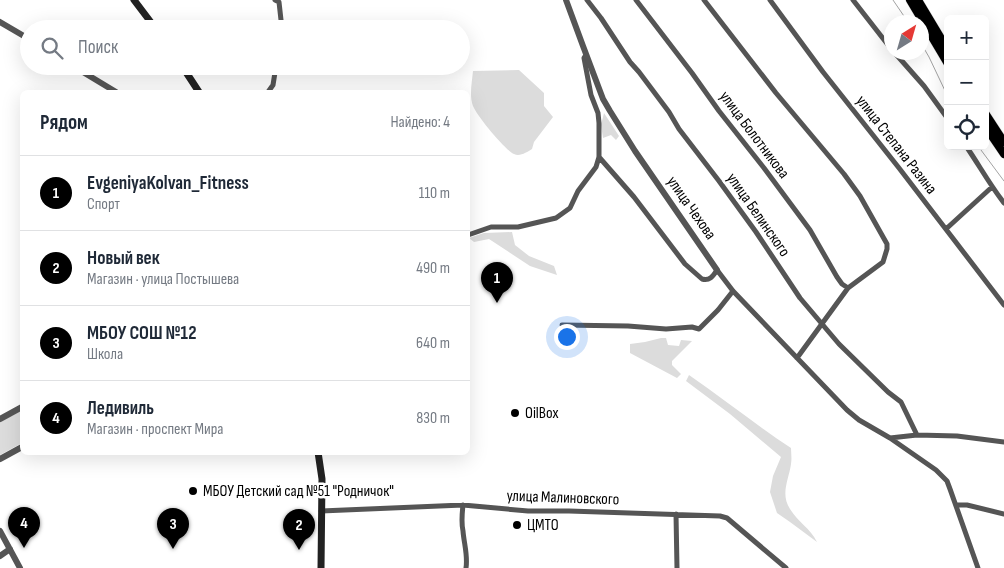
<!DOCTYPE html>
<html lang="ru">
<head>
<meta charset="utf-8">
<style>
  body { margin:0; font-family:"Sofia Sans Condensed",sans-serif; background:#f2f2f3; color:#1f2937 }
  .controls { position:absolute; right:15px; top:15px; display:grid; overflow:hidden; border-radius:8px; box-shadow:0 5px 20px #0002 }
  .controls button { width:45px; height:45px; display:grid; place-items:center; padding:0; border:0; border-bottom:1px solid #e0e1e3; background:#fff; color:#1f2937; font:25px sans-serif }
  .compass { position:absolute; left:884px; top:15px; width:45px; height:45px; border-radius:50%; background:#fff; box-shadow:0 5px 20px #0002; rotate:37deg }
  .you { position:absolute; left:566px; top:336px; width:18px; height:18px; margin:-12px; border:4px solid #fff; border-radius:50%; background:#1a73e8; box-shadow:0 0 0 8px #1a73e833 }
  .badge { display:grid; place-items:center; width:32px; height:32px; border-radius:50%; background:#000; color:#fff; font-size:16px; font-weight:700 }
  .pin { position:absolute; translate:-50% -41px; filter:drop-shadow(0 1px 2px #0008) }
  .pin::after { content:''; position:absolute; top:26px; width:18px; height:15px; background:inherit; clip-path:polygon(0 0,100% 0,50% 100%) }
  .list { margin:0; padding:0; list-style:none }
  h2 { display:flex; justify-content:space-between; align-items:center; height:65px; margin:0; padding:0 20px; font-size:21px }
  h2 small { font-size:16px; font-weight:400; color:#747a83 }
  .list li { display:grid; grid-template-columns:32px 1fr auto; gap:15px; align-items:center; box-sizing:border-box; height:75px; padding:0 20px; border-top:1px solid #e0e1e3 }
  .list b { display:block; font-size:19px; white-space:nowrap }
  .list p { margin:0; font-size:16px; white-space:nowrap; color:#747a83 }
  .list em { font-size:16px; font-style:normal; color:#747a83 }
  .icon { flex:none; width:28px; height:28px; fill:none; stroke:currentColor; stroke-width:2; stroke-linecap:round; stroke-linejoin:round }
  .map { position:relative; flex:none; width:1004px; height:568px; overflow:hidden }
  .search { position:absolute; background:#fff; box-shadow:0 5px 20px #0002; left:20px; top:20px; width:450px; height:55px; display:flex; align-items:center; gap:12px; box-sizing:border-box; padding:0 18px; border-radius:28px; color:#747a83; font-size:19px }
  .panel { position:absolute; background:#fff; box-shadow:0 5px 20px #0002; left:20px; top:90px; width:450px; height:365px; border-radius:8px }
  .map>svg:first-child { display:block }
  .green { fill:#dcdcdc }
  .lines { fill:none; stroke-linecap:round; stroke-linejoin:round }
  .stream { stroke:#a3a3a3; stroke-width:1 }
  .primary-casing { stroke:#dbdbdb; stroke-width:9 }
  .minor { stroke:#555; stroke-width:5 }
  .tertiary { stroke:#555; stroke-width:6 }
  .secondary { stroke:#222; stroke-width:7 }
  .primary { stroke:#000; stroke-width:8 }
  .poi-dot { fill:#000; stroke:#fff; stroke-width:2 }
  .labels { text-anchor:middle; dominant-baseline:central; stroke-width:5; stroke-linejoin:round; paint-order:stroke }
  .street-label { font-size:16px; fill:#000; stroke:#fff }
  .poi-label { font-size:16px; fill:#000; stroke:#fff; text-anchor:start }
</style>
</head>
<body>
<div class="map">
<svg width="1004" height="568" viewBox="0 0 1004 568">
  <rect width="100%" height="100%" fill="#fff"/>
  <!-- green -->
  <path class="green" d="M519 70 544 93V106L553 117 534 142 532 149C527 152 520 157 514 154 505 150 477 116 473 106 469 96 472 82 473 71Z
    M604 113 619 136 616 140 611 135 603 138 601 125Z
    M512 232 515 245 529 256 554 266 557 275 530 266 489 239 474 242 469 238 484 233Z
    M661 338H666L668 345 679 346 681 340 692 341 672 361V365L681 374 677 378 630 353V344L645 342Z
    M689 375C724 399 756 425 791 448 791 453 792 458 791 464 789 479 780 494 790 509 798 522 810 528 817 542L790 522 777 513 770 492 773 476 781 457 730 414 686 381Z
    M22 410V443L0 455V422Z"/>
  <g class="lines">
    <!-- stream -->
    <path class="stream" d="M893 0 908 22
      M922 45 929 57 948 97
      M978 146 1004 181"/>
    <defs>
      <path id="primary" d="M910 0 948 64
        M918 0 948 50
        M985 113 1004 142
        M985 126 1004 154"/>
    </defs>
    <!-- primary casing -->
    <use href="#primary" class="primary-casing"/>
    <!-- minor -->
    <path class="minor" d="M275 0 279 2 282 29
      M587 0 601 18 630 62 639 72 669 112 679 129 719 181 756 232 800 298 839 344 888 392 901 402 917 435
      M636 0 692 73 719 111 764 168 810 230 837 277 842 284 848 288
      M704 0 776 93 844 174 860 196 887 244V249L883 262 848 288 797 358
      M770 0 823 72 899 168 1004 305
      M853 0 892 50
      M894 52 924 86 948 119
      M268 92 273 85 276 66
      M966 146C979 165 990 185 1004 203
      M599 157 634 197 685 264 702 279C710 281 713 276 717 270L733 291 847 410 859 420 890 438 936 470 947 481 950 489 978 568
      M946 229 992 187
      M468 235 491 227H518L556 218 570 208 578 191 596 167 599 157V123L598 113 591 95 584 58 586 55
      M562 325 628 326 666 329 692 327 699 329 718 310 733 291
      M890 438 917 435 957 436 1004 442
      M463 505C462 514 461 522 463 531 464 544 468 555 466 568
      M956 505H967L1004 514
      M321 511 463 505 528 511H569L720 516 727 518 786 568
      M676 514 677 568"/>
    <!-- tertiary -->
    <path class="tertiary" d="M566 0 583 46 603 99 610 111 635 151 717 270
      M0 22 29 39
      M73 66 116 92
      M0 419 22 407
      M0 459 22 447
      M0 531 20 568
      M0 556 10 549"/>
    <!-- secondary -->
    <path class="secondary" d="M134 0 156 29
      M182 66 199 92
      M318 452 322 479 321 568"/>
    <!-- primary -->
    <use href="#primary" class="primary"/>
  </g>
  <!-- markers -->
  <g class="poi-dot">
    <circle cx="515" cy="413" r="5"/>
    <circle cx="193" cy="491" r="5"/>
    <circle cx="517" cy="525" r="5"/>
  </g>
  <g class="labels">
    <!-- street labels -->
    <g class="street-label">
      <text transform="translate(754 135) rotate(53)">улица Болотникова</text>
      <text transform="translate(896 145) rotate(52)">улица Степана Разина</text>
      <text transform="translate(691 208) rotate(55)">улица Чехова</text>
      <text transform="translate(758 215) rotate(55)">улица Белинского</text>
      <text transform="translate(563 498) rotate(2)">улица Малиновского</text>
    </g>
    <!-- poi labels -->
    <g class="poi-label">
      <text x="525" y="413">OilBox</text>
      <text x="203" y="491">МБОУ Детский сад №51 "Родничок"</text>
      <text x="527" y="525">ЦМТО</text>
    </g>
  </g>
</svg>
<div class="controls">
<button>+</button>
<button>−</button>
<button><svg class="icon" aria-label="locate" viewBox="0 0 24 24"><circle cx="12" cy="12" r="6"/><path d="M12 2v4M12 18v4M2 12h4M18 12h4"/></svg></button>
</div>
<svg class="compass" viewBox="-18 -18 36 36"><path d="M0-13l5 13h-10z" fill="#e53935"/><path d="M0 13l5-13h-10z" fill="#747a83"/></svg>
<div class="you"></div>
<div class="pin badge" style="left:497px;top:303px">1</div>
<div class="pin badge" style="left:299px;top:550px">2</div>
<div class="pin badge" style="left:173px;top:549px">3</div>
<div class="pin badge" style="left:24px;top:548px">4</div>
<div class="search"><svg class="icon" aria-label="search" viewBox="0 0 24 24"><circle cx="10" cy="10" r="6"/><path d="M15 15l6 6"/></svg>Поиск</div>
<section class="panel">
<h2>Рядом<small>Найдено: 4</small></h2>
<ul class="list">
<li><span class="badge">1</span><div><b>EvgeniyaKolvan_Fitness</b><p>Спорт</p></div><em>110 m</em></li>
<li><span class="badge">2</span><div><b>Новый век</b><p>Магазин · улица Постышева</p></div><em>490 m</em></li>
<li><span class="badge">3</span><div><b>МБОУ СОШ №12</b><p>Школа</p></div><em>640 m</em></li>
<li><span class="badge">4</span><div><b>Ледивиль</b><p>Магазин · проспект Мира</p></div><em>830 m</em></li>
</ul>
</section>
</div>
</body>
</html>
